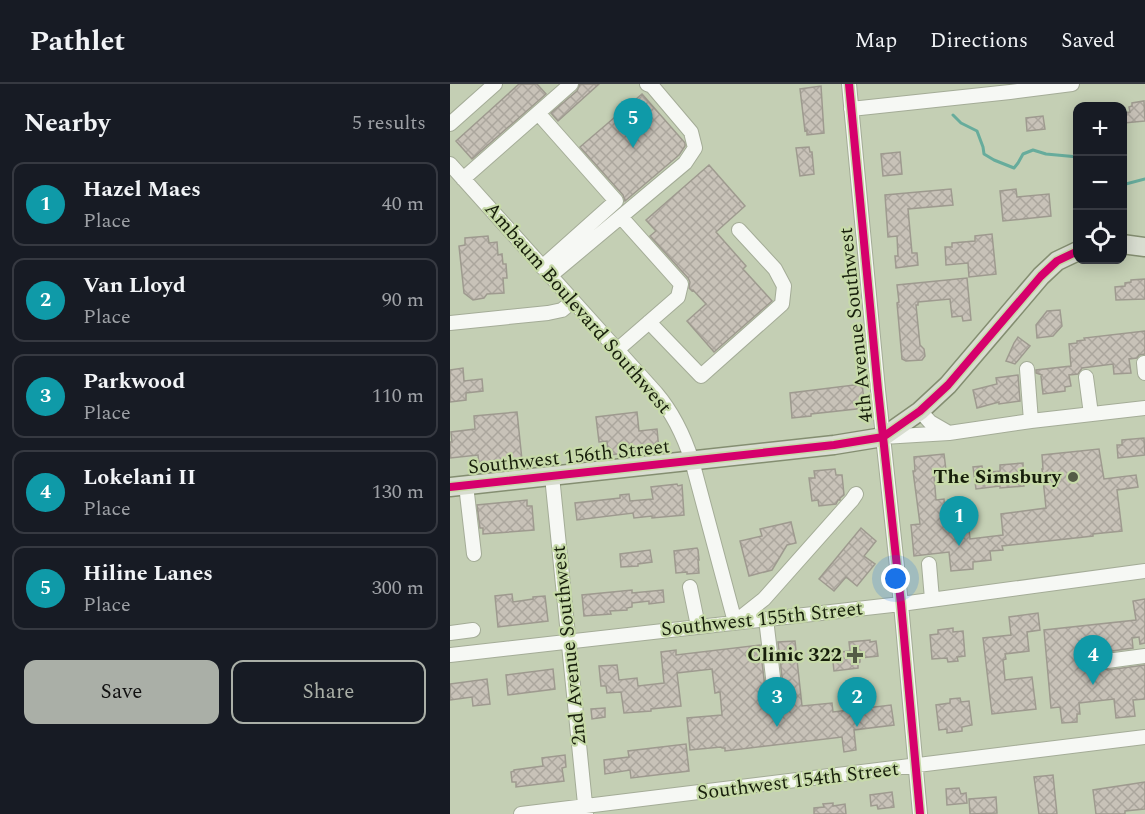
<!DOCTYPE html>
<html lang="en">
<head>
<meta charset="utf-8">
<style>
  body { margin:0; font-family:Spectral,serif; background:#242831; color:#f1f3f6 }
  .controls { position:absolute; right:18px; top:18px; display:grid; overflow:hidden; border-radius:12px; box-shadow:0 3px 15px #0003 }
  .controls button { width:54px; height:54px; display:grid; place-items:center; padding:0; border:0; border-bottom:2px solid #363941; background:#171b24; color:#f1f3f6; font:30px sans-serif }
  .you { position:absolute; left:446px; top:495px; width:21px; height:21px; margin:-15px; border:4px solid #fff; border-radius:50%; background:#1a73e8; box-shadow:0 0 0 9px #1a73e833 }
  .badge { display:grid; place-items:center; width:39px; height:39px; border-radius:50%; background:#aaafa7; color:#fff; font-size:20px; font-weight:700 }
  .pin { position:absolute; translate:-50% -50px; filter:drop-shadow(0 2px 3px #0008) }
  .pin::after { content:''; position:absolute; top:32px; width:21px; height:18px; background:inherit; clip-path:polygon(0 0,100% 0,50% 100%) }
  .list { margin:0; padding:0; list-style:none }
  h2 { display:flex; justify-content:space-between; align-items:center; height:78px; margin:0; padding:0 24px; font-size:26px }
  h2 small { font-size:20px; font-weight:400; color:#9ea1a6 }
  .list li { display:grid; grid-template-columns:39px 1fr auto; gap:18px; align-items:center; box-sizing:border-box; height:84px; margin:0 12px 12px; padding:0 12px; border:2px solid #363941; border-radius:12px }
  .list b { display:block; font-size:22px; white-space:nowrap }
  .list p { margin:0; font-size:20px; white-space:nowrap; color:#9ea1a6 }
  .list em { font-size:20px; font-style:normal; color:#9ea1a6 }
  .actions { display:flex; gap:12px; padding:18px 24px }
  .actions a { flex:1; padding:14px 0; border:2px solid #aaafa7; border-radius:12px; text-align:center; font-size:21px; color:#aaafa7 }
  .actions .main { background:#aaafa7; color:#111 }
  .icon { flex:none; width:33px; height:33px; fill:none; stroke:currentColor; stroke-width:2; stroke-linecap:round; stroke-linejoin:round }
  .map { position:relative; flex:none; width:695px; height:730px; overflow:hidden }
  header { display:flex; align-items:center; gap:36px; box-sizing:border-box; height:84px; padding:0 30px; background:#171b24; border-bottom:2px solid #363941 }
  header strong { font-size:28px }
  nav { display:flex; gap:33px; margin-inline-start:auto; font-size:21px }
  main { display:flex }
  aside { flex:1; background:#171b24 }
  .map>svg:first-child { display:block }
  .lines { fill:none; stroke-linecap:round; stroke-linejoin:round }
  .stream { stroke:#67ac9c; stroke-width:3 }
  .building { fill:url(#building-cross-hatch); stroke:#9e9a8f; stroke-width:1.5 }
  .minor-casing { stroke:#a4ac97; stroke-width:16 }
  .major-casing { stroke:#848e71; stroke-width:21 }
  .minor { stroke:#f6f8f4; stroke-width:14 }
  .major { stroke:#d8ddd0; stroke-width:18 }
  .cycleway-casing { stroke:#c7daa9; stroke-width:11 }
  .cycleway { stroke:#d6006c; stroke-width:8 }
  .poi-dot { fill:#545c46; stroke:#c7daa9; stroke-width:2 }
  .labels { text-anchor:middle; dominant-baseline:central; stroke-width:4.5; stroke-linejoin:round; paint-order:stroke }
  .street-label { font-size:20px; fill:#171e0b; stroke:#c7daa9 }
  .poi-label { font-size:20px; font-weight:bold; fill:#171e0b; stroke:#c7daa9; text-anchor:end }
</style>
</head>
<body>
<header>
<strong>Pathlet</strong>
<nav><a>Map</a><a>Directions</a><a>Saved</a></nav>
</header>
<main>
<aside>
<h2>Nearby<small>5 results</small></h2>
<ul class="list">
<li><span class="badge" style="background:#0f9aa8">1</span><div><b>Hazel Maes</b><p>Place</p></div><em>40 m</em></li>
<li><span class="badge" style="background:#0f9aa8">2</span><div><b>Van Lloyd</b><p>Place</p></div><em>90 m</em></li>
<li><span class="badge" style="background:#0f9aa8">3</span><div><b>Parkwood</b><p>Place</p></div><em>110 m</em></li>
<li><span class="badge" style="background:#0f9aa8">4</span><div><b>Lokelani II</b><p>Place</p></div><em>130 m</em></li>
<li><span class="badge" style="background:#0f9aa8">5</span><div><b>Hiline Lanes</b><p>Place</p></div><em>300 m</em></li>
</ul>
<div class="actions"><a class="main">Save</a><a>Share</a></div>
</aside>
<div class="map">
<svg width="695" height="730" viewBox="0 0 695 730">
  <defs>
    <pattern id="building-cross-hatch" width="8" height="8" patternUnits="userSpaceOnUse" patternTransform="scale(1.5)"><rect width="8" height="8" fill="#c8c2b8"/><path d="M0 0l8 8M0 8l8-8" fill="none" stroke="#aba69d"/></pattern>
  </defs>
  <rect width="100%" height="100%" fill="#c4cfb4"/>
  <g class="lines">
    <!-- stream -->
    <path class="stream" d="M503 31 511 39 527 47 533 63 534 70 544 76 564 84 568 79 573 70 583 66 596 70 628 73
      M672 101 695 95"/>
  </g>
  <!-- building -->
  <path class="building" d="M69 0H87L96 10 22 75 6 57Z
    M130 0H149L108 37 101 29 127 7Z
    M371 2 374 49 357 51V46L355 47 350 5Z
    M192 10 235 59V62L229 71 175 117 173 111 130 63Z
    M694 17 695 37 674 39 673 29 680 28 679 23 682 22V19Z
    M593 32 595 45 577 47 576 34Z
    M359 63 360 68H362L364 90 350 92 346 64Z
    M450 68 452 90 433 92 431 70Z
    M259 81 295 122 266 148 296 182 293 185 322 217 264 268 237 237 256 220 243 206 242 207 239 204 240 198 238 194 200 152 206 147 196 136Z
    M501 105 503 121 458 125 462 169H467L468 181 446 184 445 172H448L447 152 438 153 435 111Z
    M566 105 567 113 599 110 601 132 553 137 550 107Z
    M542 150 546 190 519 193 518 179 496 181 495 163H502V159L525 157V152Z
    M38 152 39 159 47 158 48 171 52 170 53 180H56L57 194H53L54 209 37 210 34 214 23 216 14 209 9 162 15 161V154Z
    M517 194 521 236 513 237 512 232 502 233 500 215 468 218V221H466L470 261 474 265 475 272 472 276 456 277 452 275 447 219 449 218 447 201Z
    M695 195V215L666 216 665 203 675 202V199L681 198V196Z
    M610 226 612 242 603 252 587 254 586 241 597 227Z
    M695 247V270L689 271 687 274 679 275 681 289 664 290 663 280 632 284 628 290 619 291 621 302 615 303V307L593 310 591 292 592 291 586 289V286L621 282 619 260 627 259V257L635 256 634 254Z
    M568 253 580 262 565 280 556 277 564 259Z
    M13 284 14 297 32 295 33 307 16 309V316L0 318V286Z
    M568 291 570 317 549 320V318L527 324 523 306 547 300 546 294Z
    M412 300 415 324 361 330V332L342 334 340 309Z
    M67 328 72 376 29 380 28 371 0 374V358H2L1 348 25 345 24 332Z
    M187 328 189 347 207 345 209 366 158 371 157 357 149 358 146 333Z
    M694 354 695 371 668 374 667 361H672V356Z
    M649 365 654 395 686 391 688 403 667 406 672 447 643 450V452L552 462 553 466 540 467 541 476 523 478V485L501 487 499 468 464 472 461 441 470 440 463 387H465L464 373 494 370 496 386 489 387 490 391 484 392 486 416 494 415 496 438 518 436 520 455 553 451 551 430 596 424 592 385H593L592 371Z
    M573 379 574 402 550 404V402L526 405 523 383 532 382 533 389 550 387V381Z
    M385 385 386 391H392L394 411 390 414V416H388L386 420 369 422 368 416 362 417 359 394H365L364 387Z
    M227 400 228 402 232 401 234 431 202 434V432L184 434 183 429 127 436 125 419 170 414V411L179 410 180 417 203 415 201 403Z
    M77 416V422H82L84 446 33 450V444H30L27 421Z
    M341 438 346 459 337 461 322 486 299 492 290 457 312 452 310 445Z
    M411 444 426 457 414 472 425 480 407 502 396 493 384 507 369 495Z
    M247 464 248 466 249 476H248L249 489 237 490V488L226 489 224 467Z
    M200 466 202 478 188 480V482L171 483 170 470Z
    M182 506V509L213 506 214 518 199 520V517L182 519V523L177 524V526L160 527 161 530 134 532 132 511Z
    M62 510 63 518 83 515V513L95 512 98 537 48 543 45 512Z
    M695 515V559L690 560 689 553 682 554 683 564 655 568 651 570 648 578 650 583 658 586 695 581V615L683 616 685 632 666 634 664 615 629 619 630 630H627V638L612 639 610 623 601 624 594 546 686 536 683 517Z
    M588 529 590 546 577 548 579 567 555 570 556 575 553 576 555 596 582 593 586 625 542 630 533 554 561 551 559 533Z
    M503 544V548L513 547 515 572 507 573 508 577 498 578 497 574 482 575 480 551 488 550V546Z
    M420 556V558L426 557 428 572 410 574V578L408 579V584L384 587 382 569 400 567 399 558Z
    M345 557 352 622 382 619 383 628 441 621 444 641 404 646 406 666 394 668 392 653 275 667V664H272L271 663 240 666 237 634 272 631 270 608 265 609 262 585 227 589 231 622 201 625V627L174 629 171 608 157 609 156 602H151L149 582 167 581 169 596 187 594 188 602 214 599 211 568 226 566V571L310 561 316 612 321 618 327 619 333 614 334 610 328 558Z
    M103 585 105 605 58 611 56 591Z
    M37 595 40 620 23 622 22 613 0 616V600Z
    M510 614 511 618 519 617 522 641 512 643V647L497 649V645L489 646 486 621 500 619V615Z
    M155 624V633L142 635 141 625Z
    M236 660 239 687 181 694 180 686 155 690 154 676 179 673 178 667Z
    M115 671 116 683 112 684 114 697 66 703V698H62L61 688 64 687V686L93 682 92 674Z
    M603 691 607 730H589L584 693Z
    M695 698V725L675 727V730H646L643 706Z
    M509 704 511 710 516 709 517 719 497 721 496 705Z
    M442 708 444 723 428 725 427 721 421 722 420 711Z
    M546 713 547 729 520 730 519 715Z
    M383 719V722L395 720 396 730H364V724L374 723 373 720Z"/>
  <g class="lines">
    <defs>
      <path id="minor" d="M399 0 428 306 451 520 470 730
        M401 25 560 8 622 0
        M88 29 166 117 92 183
        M0 40 45 0
        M0 80 206 309C223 329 234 352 242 377L285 538 314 515 402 416 406 410
        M13 95 121 0
        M100 192 235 79 245 64 241 48 202 2 197 0
        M199 238 251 292 332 220 334 202 325 185 289 146
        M0 239 98 229 112 226 123 217
        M167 266 228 213 231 200 171 133
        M694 279 695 289
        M577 285 581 337
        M636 293 641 330
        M470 327 480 338 499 349
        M433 353 499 349 581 337 695 324
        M102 392 136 730
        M16 401 24 470
        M479 480 482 515
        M240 503 248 542
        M316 535 325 610
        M0 549 23 546
        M0 571 451 520 695 487
        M657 577 695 572
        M71 730 695 653"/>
      <path id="major" d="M672 160 695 163
        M0 403 384 361 433 353 470 327 498 301 591 192 607 177 628 167"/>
    </defs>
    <!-- minor casing -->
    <use href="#minor" class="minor-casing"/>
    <!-- major casing -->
    <use href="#major" class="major-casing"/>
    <!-- minor -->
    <use href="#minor" class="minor"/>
    <!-- major -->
    <use href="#major" class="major"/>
    <defs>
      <path id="cycleway" d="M399 0 428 306 451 520 470 730
        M0 403 384 361 433 353 470 327 498 301 591 192 607 177 628 167"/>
    </defs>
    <!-- cycleway casing -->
    <use href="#cycleway" class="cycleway-casing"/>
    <!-- cycleway -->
    <use href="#cycleway" class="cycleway"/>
  </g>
  <!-- markers -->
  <g class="poi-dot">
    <circle cx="623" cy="393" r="6"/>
    <path d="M402 562h6v6h6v6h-6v6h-6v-6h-6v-6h6z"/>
  </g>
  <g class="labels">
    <!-- street labels -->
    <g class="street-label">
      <text transform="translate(128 224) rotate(49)">Ambaum Boulevard Southwest</text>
      <text transform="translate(406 241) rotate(-96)">4th Avenue Southwest</text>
      <text transform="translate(119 373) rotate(-6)">Southwest 156th Street</text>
      <text transform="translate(312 535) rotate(-6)">Southwest 155th Street</text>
      <text transform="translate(119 561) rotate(-96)">2nd Avenue Southwest</text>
      <text transform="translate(348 697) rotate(-7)">Southwest 154th Street</text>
    </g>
    <!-- poi labels -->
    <g class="poi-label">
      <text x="611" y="393">The Simsbury</text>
      <text x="392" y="571">Clinic 322</text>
    </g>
  </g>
</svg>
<div class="controls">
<button>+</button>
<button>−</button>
<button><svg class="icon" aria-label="locate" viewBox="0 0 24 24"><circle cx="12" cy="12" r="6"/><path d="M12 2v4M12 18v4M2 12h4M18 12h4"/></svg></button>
</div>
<div class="you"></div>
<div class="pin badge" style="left:509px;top:462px;background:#0f9aa8">1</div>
<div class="pin badge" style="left:407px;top:643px;background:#0f9aa8">2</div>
<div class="pin badge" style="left:327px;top:643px;background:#0f9aa8">3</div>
<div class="pin badge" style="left:643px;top:601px;background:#0f9aa8">4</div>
<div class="pin badge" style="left:183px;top:64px;background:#0f9aa8">5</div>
</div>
</main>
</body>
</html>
